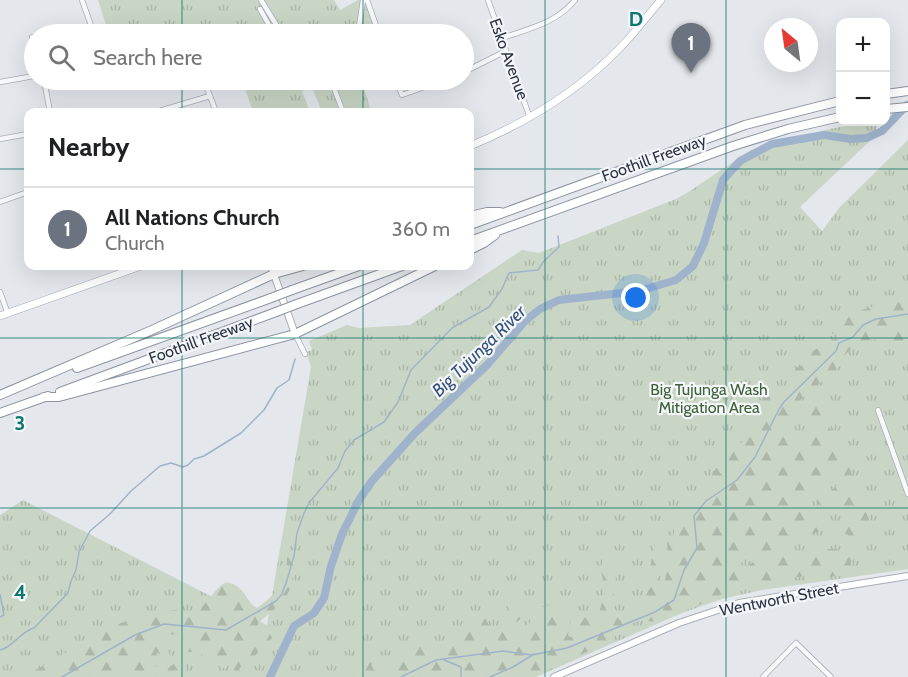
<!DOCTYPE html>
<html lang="en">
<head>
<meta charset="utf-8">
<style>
  body { margin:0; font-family:Cabin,sans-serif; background:#f6f6f6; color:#202124 }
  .controls { position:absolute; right:18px; top:18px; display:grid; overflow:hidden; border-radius:12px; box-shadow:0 6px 24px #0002 }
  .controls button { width:54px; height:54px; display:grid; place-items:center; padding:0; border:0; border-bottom:2px solid #e0e0e0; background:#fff; color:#202124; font:30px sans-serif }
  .compass { position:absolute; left:764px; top:18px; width:54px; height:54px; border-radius:50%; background:#fff; box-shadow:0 6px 24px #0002; rotate:331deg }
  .you { position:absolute; left:636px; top:298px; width:21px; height:21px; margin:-15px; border:4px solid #fff; border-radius:50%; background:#1a73e8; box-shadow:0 0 0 9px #1a73e833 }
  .badge { display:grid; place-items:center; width:39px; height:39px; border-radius:50%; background:#b45309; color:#fff; font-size:20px; font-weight:700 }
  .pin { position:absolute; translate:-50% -50px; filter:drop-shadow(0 2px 3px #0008) }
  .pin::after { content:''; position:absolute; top:32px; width:21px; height:18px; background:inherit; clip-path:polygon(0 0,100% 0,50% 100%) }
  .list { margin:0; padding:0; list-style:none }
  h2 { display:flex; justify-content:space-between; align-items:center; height:78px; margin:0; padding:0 24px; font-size:26px }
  h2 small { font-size:20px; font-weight:400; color:#757577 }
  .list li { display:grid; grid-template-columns:39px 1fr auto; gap:18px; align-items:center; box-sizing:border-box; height:84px; padding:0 24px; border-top:2px solid #e0e0e0 }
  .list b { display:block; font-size:22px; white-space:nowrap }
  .list p { margin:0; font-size:20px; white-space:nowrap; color:#757577 }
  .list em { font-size:20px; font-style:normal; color:#757577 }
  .icon { flex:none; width:33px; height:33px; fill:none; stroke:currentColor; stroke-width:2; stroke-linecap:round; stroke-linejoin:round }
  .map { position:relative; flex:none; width:908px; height:677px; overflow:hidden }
  .search { position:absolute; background:#fff; box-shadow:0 6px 24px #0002; left:24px; top:24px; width:450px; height:66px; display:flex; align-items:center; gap:15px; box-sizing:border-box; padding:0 21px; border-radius:33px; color:#757577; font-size:22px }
  .panel { position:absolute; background:#fff; box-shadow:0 6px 24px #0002; left:24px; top:108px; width:450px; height:162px; border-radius:12px }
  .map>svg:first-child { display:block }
  .grass { fill:url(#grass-tufts) }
  .forest { fill:url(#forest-firs) }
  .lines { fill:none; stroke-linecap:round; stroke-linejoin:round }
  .stream { stroke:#9fb4cc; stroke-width:1.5 }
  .river { stroke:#9fb4cc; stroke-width:8 }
  .street-casing { stroke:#a9aeb7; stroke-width:6 }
  .secondary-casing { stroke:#a9aeb7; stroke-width:8 }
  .primary-casing { stroke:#a3abb8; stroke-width:8 }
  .highway-casing { stroke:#8b94a3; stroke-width:10 }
  .street { stroke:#f7f8fa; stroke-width:4.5 }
  .secondary { stroke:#fff; stroke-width:6 }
  .primary { stroke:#fff; stroke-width:7 }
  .highway { stroke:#fff; stroke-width:8 }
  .highway-bridge-casing { stroke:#8b94a3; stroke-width:10; stroke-linecap:butt }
  .highway-bridge { stroke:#fff; stroke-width:8 }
  .grid { fill:none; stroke:#0f766e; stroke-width:1.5; stroke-opacity:0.55 }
  .labels { text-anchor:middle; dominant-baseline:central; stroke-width:4.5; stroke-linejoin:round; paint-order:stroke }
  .street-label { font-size:16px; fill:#2b3445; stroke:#f4f6f9 }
  .park-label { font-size:16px; fill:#3f6138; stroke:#f4f6f9 }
  .water-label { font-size:18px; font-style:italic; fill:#34527a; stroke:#f4f6f9 }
  .grid-label { font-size:20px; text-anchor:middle; font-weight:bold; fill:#0f766e; stroke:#f4f6f9; stroke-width:4.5; stroke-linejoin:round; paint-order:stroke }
</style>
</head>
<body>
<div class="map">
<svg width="908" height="677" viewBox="0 0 908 677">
  <defs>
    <pattern id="grass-tufts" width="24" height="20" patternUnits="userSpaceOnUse" patternTransform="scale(1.5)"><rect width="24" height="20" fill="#c9d6c5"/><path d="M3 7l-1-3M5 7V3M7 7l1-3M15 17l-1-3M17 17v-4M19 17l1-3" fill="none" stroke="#adb8ab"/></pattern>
    <pattern id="forest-firs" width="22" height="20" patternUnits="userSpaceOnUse" patternTransform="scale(1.5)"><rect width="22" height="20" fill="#c9d6c5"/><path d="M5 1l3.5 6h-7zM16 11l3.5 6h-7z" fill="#adb8ab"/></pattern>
  </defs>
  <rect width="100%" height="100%" fill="#e4e7ec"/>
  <!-- grass -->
  <path class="grass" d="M98 0H334L340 10 358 0H367L376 24 345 34H109Z
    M242 80H362L371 112H322L312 87 302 91 310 112H253Z
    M865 122H878L873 138 800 207 822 231 839 208 908 140V569L762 590 722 599 682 613 536 677H0V515L23 500 267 625 311 367 306 352 312 350 309 341 347 325 359 328 410 325 522 250 539 253 676 199 690 191 751 150 825 130Z"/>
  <!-- forest -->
  <path class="forest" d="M908 296V347C881 335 863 335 843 357L845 360 842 364 798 402 788 425 797 434 807 430 803 422 805 405 815 398 825 397 827 400 823 406V414C833 436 875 512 868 533 867 538 863 540 858 542L843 532 840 522 845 515 840 505C831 507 825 509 817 503 822 495 832 493 837 484L832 482 824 481 822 485 823 488 821 491 814 492 810 494V525L815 528 819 526 822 528 820 531 768 551 753 553 746 556 741 563 743 570 747 572 750 564 755 561 783 556H800L820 549H836L851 557 850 574 823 578 812 576 796 577 745 588 731 590 695 607 651 622 646 619C638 621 628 624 621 629 616 633 616 637 611 641L532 677H343L352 654 355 662 353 670 356 671 360 667 359 664 362 659V663L367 664 361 649 365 648 362 646 365 643C371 645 378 651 377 660L371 665 374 670 400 660H409L421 644 434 647 423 660C443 656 452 634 466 619L485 618 489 625H493L490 631C500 631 507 623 511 615L506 602 507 598 516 602 517 610 522 618 506 630 505 636C515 634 538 617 547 611L543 610 542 607 553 604 571 615 568 635 570 637C578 634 579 626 581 619L594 615 600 610 605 592 601 568 604 553 610 549 612 568 616 576 613 603 619 620 640 610 646 600 644 595 660 521 664 520C669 543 655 564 656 587L658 590C671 582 667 550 667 536L672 538C676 532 673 518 674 509L678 513 675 518 681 523 687 509 702 493 714 484V468H717L720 473 723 474 720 452 722 450 734 451 748 435 745 423 755 422 758 417H766L762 398 764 394 769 396 774 407 782 390 789 384C795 366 787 371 808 363L805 355 837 338V335L825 331 823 329 829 320Z
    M287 556H295L301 560 294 570 297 573 292 578 291 587 284 601 258 623V626C264 625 270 632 272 638L249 662 245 661 239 669 244 677H233L234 666 231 661 225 668H221L218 661C208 664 202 655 197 648L191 652H188L190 647 186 645 182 636 164 633 166 645 170 655 168 657 165 655 162 647H160L161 654 156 653 159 660 152 667 166 665 168 668 179 660 183 663 187 672 179 670 178 673 180 677H21C60 660 92 631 133 619 146 615 160 612 174 610 180 610 187 613 192 612 206 609 214 587 227 582 247 587 245 602 257 608 276 595 288 579 287 556Z"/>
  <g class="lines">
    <!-- stream -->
    <path class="stream" d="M0 594 4 615 0 617
      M0 650C12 648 21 631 34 628L68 593 71 581 76 570 79 552 90 531 110 514 131 491 160 466 171 463 183 467 188 465 194 459 204 456 241 433 264 410 277 388 289 380 295 359
      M444 660 461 667V677
      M62 677 135 635 164 624 226 630 276 601 282 594 287 580 294 556 297 533 304 513 309 503 338 468 345 451 354 440 384 422 398 402 411 370 452 328 489 307 502 289 509 273 538 270 544 261 559 247 558 236
      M401 677 436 660 503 651 532 655 567 648 655 612 674 600 684 570 697 548 694 516 706 501 737 480 755 457 779 409 784 402 836 351 839 343 853 337 863 325 876 319 908 314
      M490 677 513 667 534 654"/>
    <!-- river -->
    <path class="river" d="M270 677 294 626 314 613 324 598 331 566 342 534 359 500 372 481 415 433 488 364 525 321 540 309 559 300 639 291 676 280 693 266 704 243 723 180 740 161 772 144 824 135 851 139 867 138 882 131 907 105"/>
    <defs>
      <path id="street" d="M82 0 94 34
        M261 0 282 34
        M367 0 379 34
        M488 0 530 118
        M260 9 274 34
        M440 28 442 34
        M337 34 359 27 363 0
        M32 37 34 43
        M502 38C528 29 557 23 575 0
        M464 72 506 51
        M44 80 50 112
        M204 80 216 112
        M331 80 343 112
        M396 80 402 95 444 80
        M0 82 34 76
        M156 112 210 96
        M0 139 28 134
        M0 202 28 192
        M0 292 8 314
        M295 334 305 354
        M878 410 908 494
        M763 677 796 643 831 677"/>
      <path id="secondary" d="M271 266 295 334
        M554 677 679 623 739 603 908 576"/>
      <path id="primary" d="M470 146C526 123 576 93 619 49 634 34 647 16 661 0
        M0 316 141 266"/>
      <path id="highway" d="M886 94 908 91
        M886 109 908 107
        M470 216 487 212H500
        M470 225 745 125 840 101
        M470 241 733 146 788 129 840 117
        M470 250 484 243 495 235
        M292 290 359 266
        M297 304 402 266
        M77 368 271 298
        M60 392 276 312
        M0 395 152 330 274 274 303 266
        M44 397H59L295 334 435 266
        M0 413 48 396"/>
    </defs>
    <!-- street casing -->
    <use href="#street" class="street-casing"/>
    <!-- secondary casing -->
    <use href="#secondary" class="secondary-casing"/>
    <!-- primary casing -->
    <use href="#primary" class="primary-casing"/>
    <!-- highway casing -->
    <use href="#highway" class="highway-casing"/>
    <!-- street -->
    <use href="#street" class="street"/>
    <!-- secondary -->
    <use href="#secondary" class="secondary"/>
    <!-- primary -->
    <use href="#primary" class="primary"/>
    <!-- highway -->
    <use href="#highway" class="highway"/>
    <defs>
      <path id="highway-bridge" d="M271 298 292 290
        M276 312 297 304"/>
    </defs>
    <!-- highway-bridge casing -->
    <use href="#highway-bridge" class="highway-bridge-casing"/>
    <!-- highway-bridge -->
    <use href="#highway-bridge" class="highway-bridge"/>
  </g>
  <!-- grid -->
  <path class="grid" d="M182 0V34M363 0V34M545 0V677M726 0V677M182 80V112M363 80V112M0 169H28M470 169H908M182 266V677M363 266V677M0 338H908M0 508H908"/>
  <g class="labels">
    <!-- street labels -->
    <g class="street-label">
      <text transform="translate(509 59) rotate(70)">Esko Avenue</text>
      <text transform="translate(654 158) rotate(-20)">Foothill Freeway</text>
      <text transform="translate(201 340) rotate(-20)">Foothill Freeway</text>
      <text transform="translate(779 599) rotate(-11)">Wentworth Street</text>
    </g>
    <!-- park labels -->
    <g class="park-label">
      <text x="709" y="389">Big Tujunga Wash<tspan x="709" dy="18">Mitigation Area</tspan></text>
    </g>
    <!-- water labels -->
    <g class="water-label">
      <text transform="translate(479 351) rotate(-44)">Big Tujunga River</text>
    </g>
  </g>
  <g class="grid-label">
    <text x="636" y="26">D</text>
    <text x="20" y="430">3</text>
    <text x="20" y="599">4</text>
  </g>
</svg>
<div class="controls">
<button>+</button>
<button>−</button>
</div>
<svg class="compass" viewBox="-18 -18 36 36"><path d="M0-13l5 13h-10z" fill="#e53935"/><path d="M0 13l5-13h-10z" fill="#757577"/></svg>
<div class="you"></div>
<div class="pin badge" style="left:691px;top:73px;background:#6b7280">1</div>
<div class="search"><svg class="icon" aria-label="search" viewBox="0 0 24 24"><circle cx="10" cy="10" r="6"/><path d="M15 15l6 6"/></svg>Search here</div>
<section class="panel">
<h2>Nearby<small></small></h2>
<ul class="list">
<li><span class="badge" style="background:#6b7280">1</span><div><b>All Nations Church</b><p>Church</p></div><em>360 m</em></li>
</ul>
</section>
</div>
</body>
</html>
